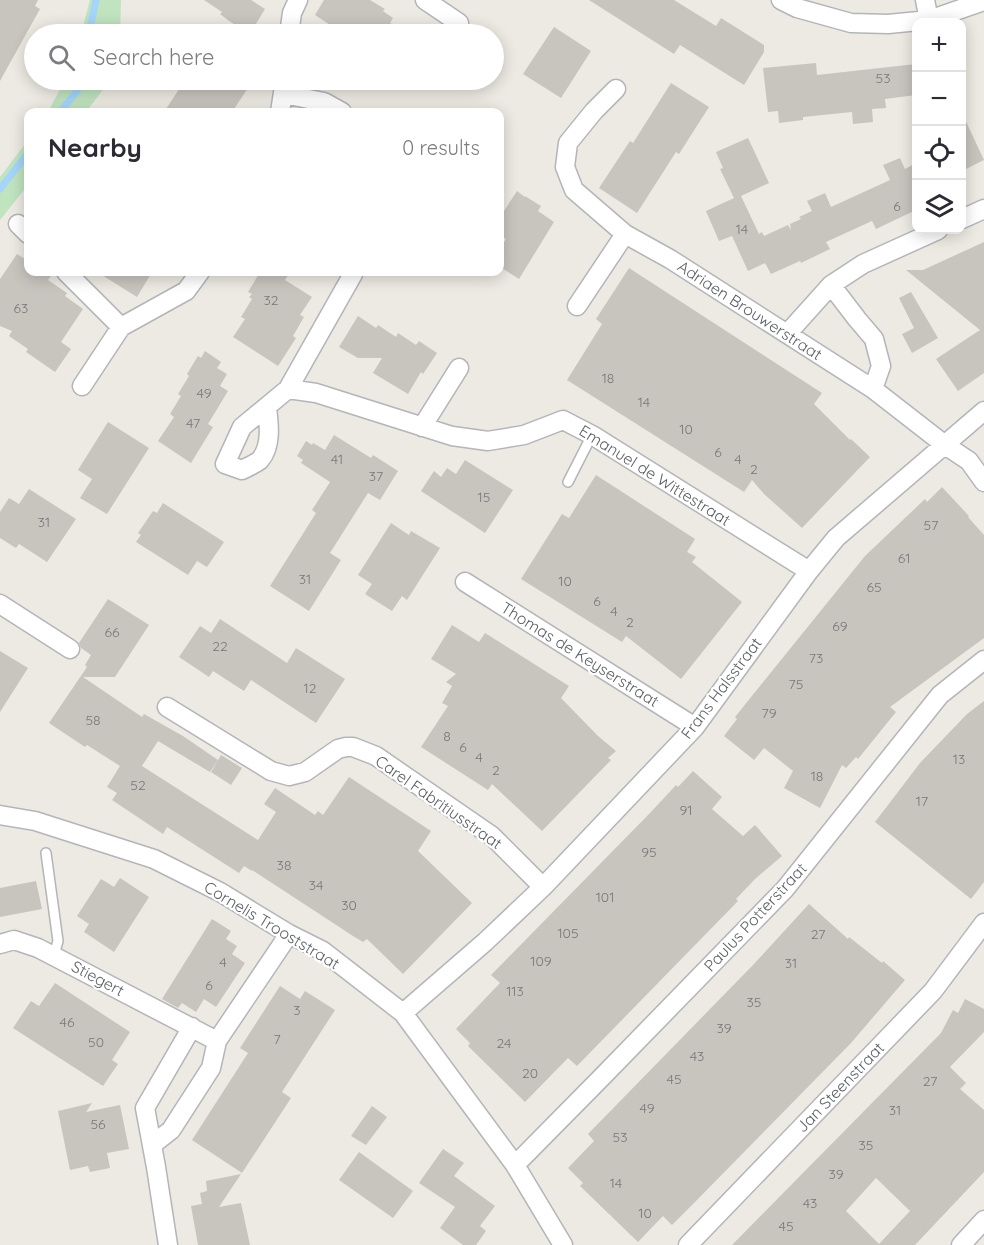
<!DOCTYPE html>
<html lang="en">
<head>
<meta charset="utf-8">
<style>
  body { margin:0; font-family:Quicksand,sans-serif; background:#f7f7f7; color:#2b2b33 }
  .controls { position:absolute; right:18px; top:18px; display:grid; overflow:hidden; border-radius:12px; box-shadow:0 3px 15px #0003 }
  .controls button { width:54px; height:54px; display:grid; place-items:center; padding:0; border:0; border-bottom:2px solid #e1e1e2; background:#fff; color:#2b2b33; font:30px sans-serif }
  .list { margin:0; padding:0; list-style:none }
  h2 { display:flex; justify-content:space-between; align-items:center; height:78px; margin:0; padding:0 24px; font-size:26px }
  h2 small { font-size:20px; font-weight:400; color:#7c7c81 }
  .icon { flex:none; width:33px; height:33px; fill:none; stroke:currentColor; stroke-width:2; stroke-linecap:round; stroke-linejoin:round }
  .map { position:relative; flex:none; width:984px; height:1245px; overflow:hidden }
  .search { position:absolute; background:#fff; box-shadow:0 3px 15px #0003; left:24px; top:24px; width:480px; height:66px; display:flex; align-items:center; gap:15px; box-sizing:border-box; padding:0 21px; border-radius:33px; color:#7c7c81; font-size:22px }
  .panel { position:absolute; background:#fff; box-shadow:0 3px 15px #0003; left:24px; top:108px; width:480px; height:168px; border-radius:12px }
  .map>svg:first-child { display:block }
  .green { fill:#c0e3c0 }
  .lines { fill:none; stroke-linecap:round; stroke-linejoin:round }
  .stream { stroke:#a5d5f9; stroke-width:7 }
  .building { fill:#c8c5bf; fill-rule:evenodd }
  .service-casing { stroke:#b3b5b9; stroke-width:12 }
  .minor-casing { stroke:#b3b5b9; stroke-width:21 }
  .service { stroke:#fff; stroke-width:9 }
  .minor { stroke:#fff; stroke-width:18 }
  .labels { text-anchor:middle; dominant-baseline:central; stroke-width:4.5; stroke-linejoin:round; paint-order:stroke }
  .number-label { font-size:14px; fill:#767879 }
  .street-label { font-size:16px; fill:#5a5e62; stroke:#fff }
</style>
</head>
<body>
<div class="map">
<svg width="984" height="1245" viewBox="0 0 984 1245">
  <rect width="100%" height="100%" fill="#eceae2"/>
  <!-- green -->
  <path class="green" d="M90 0H121L120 34H81Z
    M65 80H110L86 112H48Z
    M28 140V185L0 220V177Z"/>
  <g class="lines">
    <!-- stream -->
    <path class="stream" d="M89 34 96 0
      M60 112 77 91 80 80
      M0 189 28 153"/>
  </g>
  <!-- building -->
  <path class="building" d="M0 0H38L35 6 40 9 0 81Z
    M204 0H251L265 9 250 34 229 21 220 14 222 12Z
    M324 0H370L385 9 383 11 393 18 390 23 408 34H344L315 15Z
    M589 0H674L716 26 721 18 764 45V52L744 85 680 45 674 54Z
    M554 27 591 51 561 98 523 74Z
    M816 63 817 75 916 64V95L885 99 886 108 872 109 873 122 853 124 852 112 803 117V120L779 123 778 111 768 112 763 68Z
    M185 80H241L250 85 232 112H164Z
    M671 83 709 107 679 154 676 152 637 213 599 188 630 141 633 143Z
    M962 113 984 160 962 171Z
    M748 138 769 183 741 196 759 234 762 232 764 236 788 225 791 230 790 224 801 219 799 217 812 211 807 201 825 193 831 207 890 180 883 165 900 158 905 169 916 163V210L876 229 872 221 826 242 830 249 801 263 800 261 771 274 765 263 748 271 732 236 719 241 706 211 734 198 720 169 723 168 716 152Z
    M517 191 525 197V196L541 206 538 211 554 222 519 279 500 267V249L506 239 500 235V217Z
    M984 242V373L958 391 936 359 980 330 906 270H923Z
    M17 254 28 261V272H54L48 280 67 293 65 296 83 309 61 342 71 349 55 372 26 352 28 349 9 336 12 331 0 326V279Z
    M629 268 822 393 814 404 850 440 851 439 870 457 802 528 764 494 752 480 744 492 567 380 602 324 596 319Z
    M97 272H152L137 297Z
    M260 272H290L285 280 312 297 300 315 304 317 293 336 296 338 278 366 233 337 245 319 241 317 252 299 249 297 252 294 248 292Z
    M911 292 938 338 912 353 902 334 914 328 899 298Z
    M358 316 376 328 378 325 396 337 398 333 416 345 419 341 437 353 423 374 421 372 408 394 373 373 382 358H358L339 347Z
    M205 351 221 362 217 368 227 374 220 386 228 391 208 424 213 427 191 463 158 441 174 417 170 414 181 396 178 394 189 376 187 374 198 356 201 358Z
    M108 422 149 448 107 514 80 498 92 479 78 470Z
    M334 435 371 458 373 455 398 471 380 500 368 493 330 553 341 560 309 611 270 586 316 513 312 510 330 482 301 463 303 460 297 456 306 441 312 445 313 443 325 450Z
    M465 460 513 490 485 533 421 491 434 471 441 477 447 468 456 474Z
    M596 475 695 539 687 552 696 557 692 562 742 602 681 679 626 636 622 642 521 579 562 514 569 518Z
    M942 487 969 516 968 517 984 535V638L890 707 896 712 858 759 856 757 846 768 842 765 820 808 784 788 793 771 764 748 754 760 724 736 737 719 735 717 865 556 925 499 927 502Z
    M29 489 76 519 47 562 19 544 16 548 0 538V512L9 498 19 504Z
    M163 503 224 542 207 567 197 561 188 575 136 542 141 535 138 533 153 511 157 513Z
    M391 523 409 535 411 531 440 548 407 600 402 596 392 611 365 594 372 584 358 575Z
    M108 599 149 625 115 677H83L142 717 144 714 151 718 183 736 218 760 210 772 158 741 142 766 258 840 276 812 264 804 275 788 315 815 318 811 323 815 349 777 431 831 418 851 472 903 403 974 367 939 363 942 353 936 252 870V871L244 866 239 873 167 827 163 834 112 800 117 793 107 787 120 766 87 745 85 747 49 723 87 667 85 665 91 655 81 648 79 643Z
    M220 619 287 663 296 648 345 679 316 723 251 680 244 691 213 671 209 677 179 657 200 626 211 633Z
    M452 625 479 642 485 633 569 686 561 698 598 736 616 751 608 758 611 760 542 831 492 784 488 790 421 747 448 706 442 703 452 686 446 682 456 674 431 659Z
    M0 651 28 668 0 712Z
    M984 701V882L971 899 875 822 920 763 967 714Z
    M221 755 242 768 231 785 211 772Z
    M693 771 722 797 712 809 743 836 755 825 782 856 755 879 736 899 738 901 577 1066 568 1058 525 1102 468 1046 470 1043 456 1029 500 983 491 975 651 812 676 785 678 787Z
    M120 878 149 897 114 952 84 932 89 924 77 916 101 879 114 887Z
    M36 881 42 909 0 917V888Z
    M809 904 848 939 849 937 882 963 883 961 905 980 851 1043 695 1202 672 1225 663 1216 638 1242 580 1186 583 1183 568 1168 594 1141 588 1134 753 965Z
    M212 919 231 931 226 939 237 946 232 954 245 963 216 1007 204 999 196 1012 182 1003 178 1008 162 999Z
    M55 983 130 1032 112 1060 118 1064 103 1086 13 1028 31 1001 39 1006Z
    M280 986 300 999 305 991 335 1010 282 1092 291 1098 242 1173 192 1140 248 1053 240 1048Z
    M965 999 984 1009V1032L950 1067 966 1083 960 1089 984 1110V1172L915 1245H732L941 1033 953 1010 958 1013ZM876 1178 910 1211 879 1244 846 1211Z
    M92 1103 86 1112 120 1105 129 1149 107 1153 110 1168 90 1172 88 1166 70 1170 58 1111Z
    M372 1106 387 1117 366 1145 351 1136Z
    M443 1149 464 1163 454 1176 495 1206 480 1226 486 1231 476 1245H463L440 1228 455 1207 419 1183Z
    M359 1152 413 1191 393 1218 339 1180Z
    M241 1174 219 1207 241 1203 250 1245H198L191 1206 202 1204 200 1193 207 1191 206 1181Z"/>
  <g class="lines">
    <defs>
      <path id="service" d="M568 482 592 435
        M46 853 58 941 54 955"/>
      <path id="minor" d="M425 0 459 23
        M781 0 797 8 851 23 888 24 929 20 984 1
        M925 0 929 20
        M289 34 292 13 298 0
        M616 89 594 111 568 143 565 167 574 190 625 234 670 259 873 389 945 445 969 461 984 482
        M283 94 324 102 342 112
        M280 112 285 80
        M962 219 984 209
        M18 224 28 234
        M66 272 121 327 82 386
        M831 285 857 319 874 339 881 366 873 389
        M577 306 625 234
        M121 327 186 291 200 272
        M787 334 831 285 863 264 938 230
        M288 389 316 393 452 436 488 441 524 435 563 420 592 435 809 571
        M267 407C269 424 272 446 260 460 255 464 248 467 242 470L225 464 242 427 288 389 353 274
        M422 427 459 368
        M465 582 695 727
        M0 604 70 649
        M167 707 271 771 289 776 305 772 338 749 346 747H353L376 756 492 836 543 887
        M0 815 35 821 154 859 220 892 289 934 323 951 403 1013 515 1165 563 1245
        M0 944 14 940 38 948 217 1041
        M403 1013 485 942 543 887 695 727 809 571 836 538 984 411
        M152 1145 171 1130 211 1068 217 1041 289 934
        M515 1165 601 1078 785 889 940 695 984 660
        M168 1245 156 1167 145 1108 192 1027
        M688 1245 933 991 984 923
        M961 1245 984 1220"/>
    </defs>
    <!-- service casing -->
    <use href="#service" class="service-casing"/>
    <!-- minor casing -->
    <use href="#minor" class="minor-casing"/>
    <!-- service -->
    <use href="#service" class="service"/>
    <!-- minor -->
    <use href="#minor" class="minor"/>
  </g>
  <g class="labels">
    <!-- number labels -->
    <g class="number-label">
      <text x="883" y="78">53</text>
      <text x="897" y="206">6</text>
      <text x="742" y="229">14</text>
      <text x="271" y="300">32</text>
      <text x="21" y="308">63</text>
      <text x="608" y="378">18</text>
      <text x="204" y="393">49</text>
      <text x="644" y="402">14</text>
      <text x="193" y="423">47</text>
      <text x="686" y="429">10</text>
      <text x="718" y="452">6</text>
      <text x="337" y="459">41</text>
      <text x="738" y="459">4</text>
      <text x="754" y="469">2</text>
      <text x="376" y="476">37</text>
      <text x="484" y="497">15</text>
      <text x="44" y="522">31</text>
      <text x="931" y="525">57</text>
      <text x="904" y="558">61</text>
      <text x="305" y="579">31</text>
      <text x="565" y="581">10</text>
      <text x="874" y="587">65</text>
      <text x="597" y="601">6</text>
      <text x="614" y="611">4</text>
      <text x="630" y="622">2</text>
      <text x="840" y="626">69</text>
      <text x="112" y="632">66</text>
      <text x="220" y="646">22</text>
      <text x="816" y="658">73</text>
      <text x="796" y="684">75</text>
      <text x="310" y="688">12</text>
      <text x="769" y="713">79</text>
      <text x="93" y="720">58</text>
      <text x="447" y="736">8</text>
      <text x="463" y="747">6</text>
      <text x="479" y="757">4</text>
      <text x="959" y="759">13</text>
      <text x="496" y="770">2</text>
      <text x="817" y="776">18</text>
      <text x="138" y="785">52</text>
      <text x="922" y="801">17</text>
      <text x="686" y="810">91</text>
      <text x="649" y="852">95</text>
      <text x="284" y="865">38</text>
      <text x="316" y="885">34</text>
      <text x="605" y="897">101</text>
      <text x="349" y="905">30</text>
      <text x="568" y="933">105</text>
      <text x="818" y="934">27</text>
      <text x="541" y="961">109</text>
      <text x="223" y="962">4</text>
      <text x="791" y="963">31</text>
      <text x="209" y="985">6</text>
      <text x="515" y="991">113</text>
      <text x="754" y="1002">35</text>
      <text x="297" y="1010">3</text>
      <text x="67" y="1022">46</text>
      <text x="724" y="1028">39</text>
      <text x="277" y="1039">7</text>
      <text x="96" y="1042">50</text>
      <text x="504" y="1043">24</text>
      <text x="697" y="1056">43</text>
      <text x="530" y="1073">20</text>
      <text x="674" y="1079">45</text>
      <text x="930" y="1081">27</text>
      <text x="647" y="1108">49</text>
      <text x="895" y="1110">31</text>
      <text x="98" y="1124">56</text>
      <text x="620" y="1137">53</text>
      <text x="866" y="1145">35</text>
      <text x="836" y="1174">39</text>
      <text x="616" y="1183">14</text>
      <text x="810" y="1203">43</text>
      <text x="645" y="1213">10</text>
      <text x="786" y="1226">45</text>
    </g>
    <!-- street labels -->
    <g class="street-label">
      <text transform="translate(750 310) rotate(33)">Adriaen Brouwerstraat</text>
      <text transform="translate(655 475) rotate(32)">Emanuel de Wittestraat</text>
      <text transform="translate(580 654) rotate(32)">Thomas de Keyserstraat</text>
      <text transform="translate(721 688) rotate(-53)">Frans Halsstraat</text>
      <text transform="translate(439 802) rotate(35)">Carel Fabritiusstraat</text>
      <text transform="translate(755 917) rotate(-47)">Paulus Potterstraat</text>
      <text transform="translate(272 925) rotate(31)">Cornelis Trooststraat</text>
      <text transform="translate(98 978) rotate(28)">Stiegert</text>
      <text transform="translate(840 1087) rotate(-46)">Jan Steenstraat</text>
    </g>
  </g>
</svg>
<div class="controls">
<button>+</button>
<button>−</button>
<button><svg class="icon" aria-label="locate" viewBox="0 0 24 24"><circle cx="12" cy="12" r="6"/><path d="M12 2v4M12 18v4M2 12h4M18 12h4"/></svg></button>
<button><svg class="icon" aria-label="layers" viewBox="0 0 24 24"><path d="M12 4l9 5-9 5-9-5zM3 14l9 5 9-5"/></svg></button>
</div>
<div class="search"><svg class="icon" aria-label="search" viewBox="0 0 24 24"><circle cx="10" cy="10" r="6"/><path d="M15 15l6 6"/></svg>Search here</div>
<section class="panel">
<h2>Nearby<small>0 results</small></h2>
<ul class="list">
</ul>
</section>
</div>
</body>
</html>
